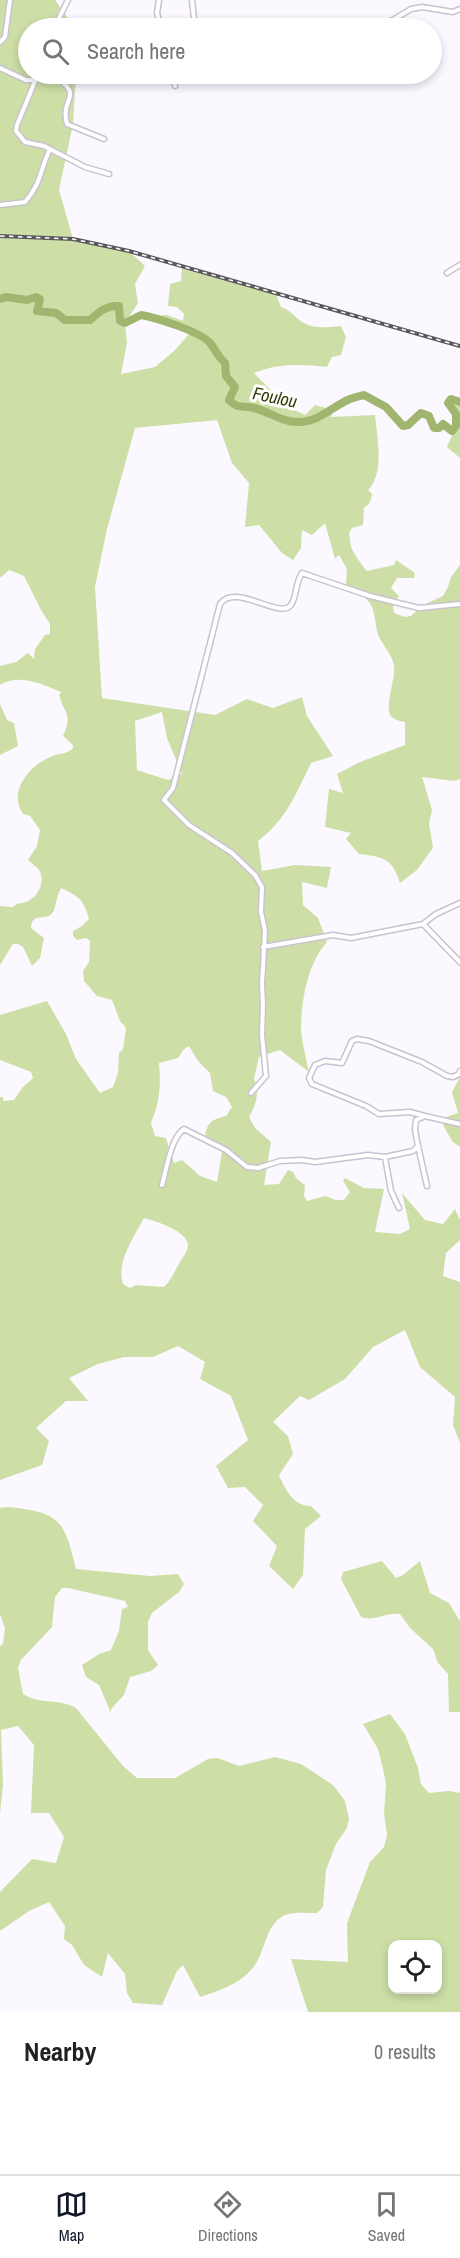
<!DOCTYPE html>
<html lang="en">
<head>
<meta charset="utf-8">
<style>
  body { margin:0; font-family:"Archivo Narrow",sans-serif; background:#f6f6f6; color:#202124 }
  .controls { position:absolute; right:18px; bottom:18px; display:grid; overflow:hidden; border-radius:12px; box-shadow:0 3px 9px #0003 }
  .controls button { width:54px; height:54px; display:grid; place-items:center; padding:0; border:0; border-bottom:2px solid #e0e0e0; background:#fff; color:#202124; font:30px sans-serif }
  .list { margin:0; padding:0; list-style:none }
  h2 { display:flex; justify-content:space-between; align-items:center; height:78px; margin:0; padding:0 24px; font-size:26px }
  h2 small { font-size:20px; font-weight:400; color:#757577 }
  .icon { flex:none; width:33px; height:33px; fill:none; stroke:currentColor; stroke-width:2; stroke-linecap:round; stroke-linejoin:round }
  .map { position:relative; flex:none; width:460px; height:2012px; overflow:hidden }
  .search { position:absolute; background:#fff; box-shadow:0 3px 9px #0003; left:18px; right:18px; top:18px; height:66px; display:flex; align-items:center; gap:15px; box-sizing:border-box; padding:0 21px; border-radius:33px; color:#757577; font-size:22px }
  .sheet { height:162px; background:#fff }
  nav { display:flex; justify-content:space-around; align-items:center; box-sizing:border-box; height:84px; border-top:2px solid #e0e0e0; background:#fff; font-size:16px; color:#757577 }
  nav a { display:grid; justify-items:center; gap:3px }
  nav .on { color:#111827 }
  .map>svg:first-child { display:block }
  .green { fill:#cddfa6; fill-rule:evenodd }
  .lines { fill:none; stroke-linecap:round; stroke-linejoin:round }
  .river { stroke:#a0b66f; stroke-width:8 }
  .minor-casing { stroke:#c9c3d1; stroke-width:7 }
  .minor { stroke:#fff; stroke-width:4 }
  .rail-casing { stroke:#5a585d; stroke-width:4 }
  .rail { stroke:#fff; stroke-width:1.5; stroke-dasharray:4.5; stroke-linecap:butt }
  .labels { text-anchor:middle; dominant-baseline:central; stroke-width:6; stroke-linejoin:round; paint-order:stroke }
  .water-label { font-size:18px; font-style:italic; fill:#2e3b04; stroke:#fff }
</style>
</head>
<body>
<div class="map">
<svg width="460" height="2012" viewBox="0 0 460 2012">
  <rect width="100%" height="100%" fill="#fbf9ff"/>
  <!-- green -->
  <path class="green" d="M0 0H55L75 28H28V74H76L73 124 59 190 73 239 129 251 145 266 135 284 138 303 125 323 127 343 121 374 155 367 174 351 191 332 146 316 167 315 183 321 184 314 177 307 168 306 170 284 181 281 182 267 276 294 281 307C292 310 296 320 306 324 315 329 331 327 341 326L346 337 341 355 332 357 327 367C302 364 278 363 254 373L286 406 305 415 315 405 333 410 331 417 375 415C377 437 385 473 368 490L372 494C371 501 370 504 364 508L363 525 352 528 349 533C350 538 350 545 352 549 353 553 365 569 367 571L394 565 396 560 415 573 414 578H397L391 588 399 596 393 606 394 613 405 617 411 616 423 605 443 596 448 587 451 577 460 565V779L454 781 422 777 432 810 429 824 433 848 417 870 400 883C392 858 384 857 359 854L346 839 351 833 325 827 329 789 343 793 337 774 360 762 405 745V722C400 721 395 720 392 717 383 710 396 678 394 666 393 656 384 647 379 637 375 627 376 615 371 605 366 595 353 593 346 585L347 569 339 555 335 559 325 523 312 535 302 530 301 548 293 560 282 553 259 525 245 527 249 483 232 463 217 420 135 428 107 529 95 587 102 698 215 715 247 699 273 708 302 697 307 716 333 756 311 763C296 794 286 820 258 841L262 871 295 865 331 867 327 888 302 882 303 905 318 918 327 942C308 963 302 998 301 1026 301 1040 306 1057 309 1072L280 1050 259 1057 254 1079C260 1092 256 1105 249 1117L255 1128 271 1142 264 1185 279 1184 288 1170 293 1172 296 1178 305 1185 304 1196 307 1201 325 1196 336 1200H344L350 1192 343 1181 345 1178 364 1188 384 1189 375 1232 400 1234 410 1229 402 1193 425 1220 443 1224 455 1209 460 1220V1240L446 1253 443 1276 460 1282V1443L453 1425 455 1397 420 1367 405 1330 373 1347 345 1379 309 1400 300 1396 273 1422 288 1436 293 1454 279 1475C285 1489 293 1506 311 1506L321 1516 305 1529 303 1575 293 1589 269 1566 277 1546 253 1521 263 1505 245 1487 228 1488 216 1466 248 1440 231 1396 200 1379 205 1362 178 1346 153 1357H124L98 1364 69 1378 88 1401H66L36 1428 49 1441 42 1465 0 1480V1097H3V1101L14 1100 22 1088 33 1078 31 1072 0 1060V1015L47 1001 66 1034 76 1059 100 1093 113 1087 118 1073 119 1053 123 1049 126 1028 120 1021 112 1000 97 996 84 981 83 971 89 962 90 941 86 938 77 940 73 936V931L82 926 89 919C83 899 80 897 61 888 56 897 56 907 53 912 47 923 32 910 31 928L44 938 40 958 32 966 23 947 18 944H13L0 965V906L13 907C18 902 20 904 26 902 38 897 46 882 39 870 36 866 31 863 28 860L37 846 40 830 30 816 23 814C16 803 16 793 22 782 30 768 40 761 55 755 63 753 67 754 73 748V745L63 736C73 713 65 716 59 695L61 692C42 684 19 673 0 685V666L16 662 28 653 34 659 35 649 45 635 50 634V624L41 610 24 576 9 570 0 578ZM162 712 167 738 182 774 168 780 137 770 135 721ZM189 1046 198 1061 210 1073 213 1091 226 1097 232 1107 226 1116C213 1119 207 1122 205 1136L223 1145 217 1182 200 1176 182 1160 174 1163 166 1138 155 1136 151 1123C160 1102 161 1085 159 1063L178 1058 183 1050ZM144 1218C156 1221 187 1231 188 1245 188 1251 183 1257 180 1262 175 1271 171 1280 164 1287L136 1285 130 1288 123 1284C116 1262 134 1237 144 1218Z
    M451 399 460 402V458L447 447C455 428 460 421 448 403Z
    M0 704 7 720 14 723 18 746 0 755Z
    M460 1077V1147L452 1141 443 1125 446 1117 458 1113 452 1092Z
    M9 1507C61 1513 64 1520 76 1569L150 1576 178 1574 184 1584 179 1592 152 1613 148 1622V1650L158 1665 151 1671 130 1677 124 1695 111 1709V1713L99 1685 86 1677 82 1665 99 1654 111 1650 119 1631 122 1609 128 1607 125 1601 68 1588H62L55 1597 52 1627 21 1660 18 1668 23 1694C39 1705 60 1698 76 1708L123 1766 137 1778H175L208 1759 218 1758 239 1766 275 1757 301 1764 333 1785 345 1801 349 1819 347 1828 336 1844 326 1870 323 1907 317 1913C308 1913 297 1912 288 1914 263 1922 267 1955 250 1971 237 1985 218 1991 200 1997L183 1965 177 1971 162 2005 133 2003 127 1993 125 1974 108 1953 102 1977 84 1965 72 1945 64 1939 65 1926 49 1902 29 1911 0 1931V1892L32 1859 56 1863 64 1837 49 1813H31L34 1745 18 1726 1 1730 3 1784 0 1814V1646L3 1644 5 1629 0 1614V1508Z
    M382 1561 396 1578 403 1575 420 1561 430 1593 449 1603 460 1621V1712H449L448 1674 438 1663 433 1649 410 1628 400 1614C386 1612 374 1622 361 1617L341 1579 343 1572Z
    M390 1714 405 1734 418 1768 421 1784 429 1793 449 1791 460 1793V2012H308L291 1959 348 1962 347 1923 370 1862 384 1847 387 1835 384 1813 386 1785 384 1773 378 1749 363 1724ZM392 1944H438V1990H392Z"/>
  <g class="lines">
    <!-- river -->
    <path class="river" d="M0 299 6 297 27 300 36 297 40 299 37 311 56 313 65 320H90C99 312 106 305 119 306L120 321 125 323 141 315C157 318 202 332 211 344 217 352 217 356 225 363L226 376 235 387 229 400C239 410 242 405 254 408 270 412 281 422 299 422 319 422 333 406 350 399 355 397 360 396 364 395L386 407 403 426 408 425 421 413 429 416 434 428H439L443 424 452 431 456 426V414L448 403 451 399 460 402"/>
    <defs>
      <path id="minor" d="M159 0 157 13 161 28
        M192 0 195 28
        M54 28 68 0
        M334 28 391 21 411 9 422 7 453 12 460 9
        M0 42 5 37 10 0
        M0 68 26 80H35
        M38 74 17 125 16 131 25 142 44 146 85 167 109 174
        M50 74C88 96 59 96 67 124L104 139
        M173 74 175 86
        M0 205 25 202C42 182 39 172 50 149
        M447 273 460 265
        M423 924 460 962
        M263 947 333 935 351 938 423 924 436 914 460 903
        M251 1093 266 1076 262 1035 263 1006 262 984 265 931 261 912 262 887 255 875 232 853 189 825 164 800 173 788 220 604C235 582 280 620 291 605 297 596 295 583 302 573L370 596 419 608 460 604
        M425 1116 410 1112 379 1114 366 1106 312 1084 309 1078 315 1065 325 1061 342 1063 352 1041 357 1039 369 1041 422 1062 447 1076 453 1077 459 1074 460 1071
        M418 1146 427 1186
        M385 1157 391 1191 399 1208
        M162 1185C166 1171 171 1137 184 1129L226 1150 247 1167 258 1168 280 1161 302 1160 315 1162 368 1155 385 1157 413 1151 418 1146 415 1130 416 1120 425 1116 460 1124"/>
    </defs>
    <!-- minor casing -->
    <use href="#minor" class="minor-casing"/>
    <!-- minor -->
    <use href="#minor" class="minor"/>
    <defs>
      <path id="rail" d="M0 236 73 239 129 251 460 346"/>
    </defs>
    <!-- rail casing -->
    <use href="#rail" class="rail-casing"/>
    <!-- rail -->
    <use href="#rail" class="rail"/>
  </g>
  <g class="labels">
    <!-- water labels -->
    <g class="water-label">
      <text transform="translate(275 397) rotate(12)">Foulou</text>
    </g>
  </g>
</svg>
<div class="controls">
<button><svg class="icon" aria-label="locate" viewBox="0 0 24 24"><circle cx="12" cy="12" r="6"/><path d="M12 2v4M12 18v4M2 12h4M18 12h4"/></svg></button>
</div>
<div class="search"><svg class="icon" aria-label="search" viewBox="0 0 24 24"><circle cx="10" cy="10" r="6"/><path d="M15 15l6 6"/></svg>Search here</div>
</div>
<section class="sheet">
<h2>Nearby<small>0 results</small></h2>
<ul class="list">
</ul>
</section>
<nav>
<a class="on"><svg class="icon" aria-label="map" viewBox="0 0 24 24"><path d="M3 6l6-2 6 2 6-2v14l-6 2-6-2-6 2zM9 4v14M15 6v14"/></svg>Map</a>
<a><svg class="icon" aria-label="directions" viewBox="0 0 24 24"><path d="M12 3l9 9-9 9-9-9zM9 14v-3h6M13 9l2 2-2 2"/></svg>Directions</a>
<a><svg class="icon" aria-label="saved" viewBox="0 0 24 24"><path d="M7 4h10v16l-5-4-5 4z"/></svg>Saved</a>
</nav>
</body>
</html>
